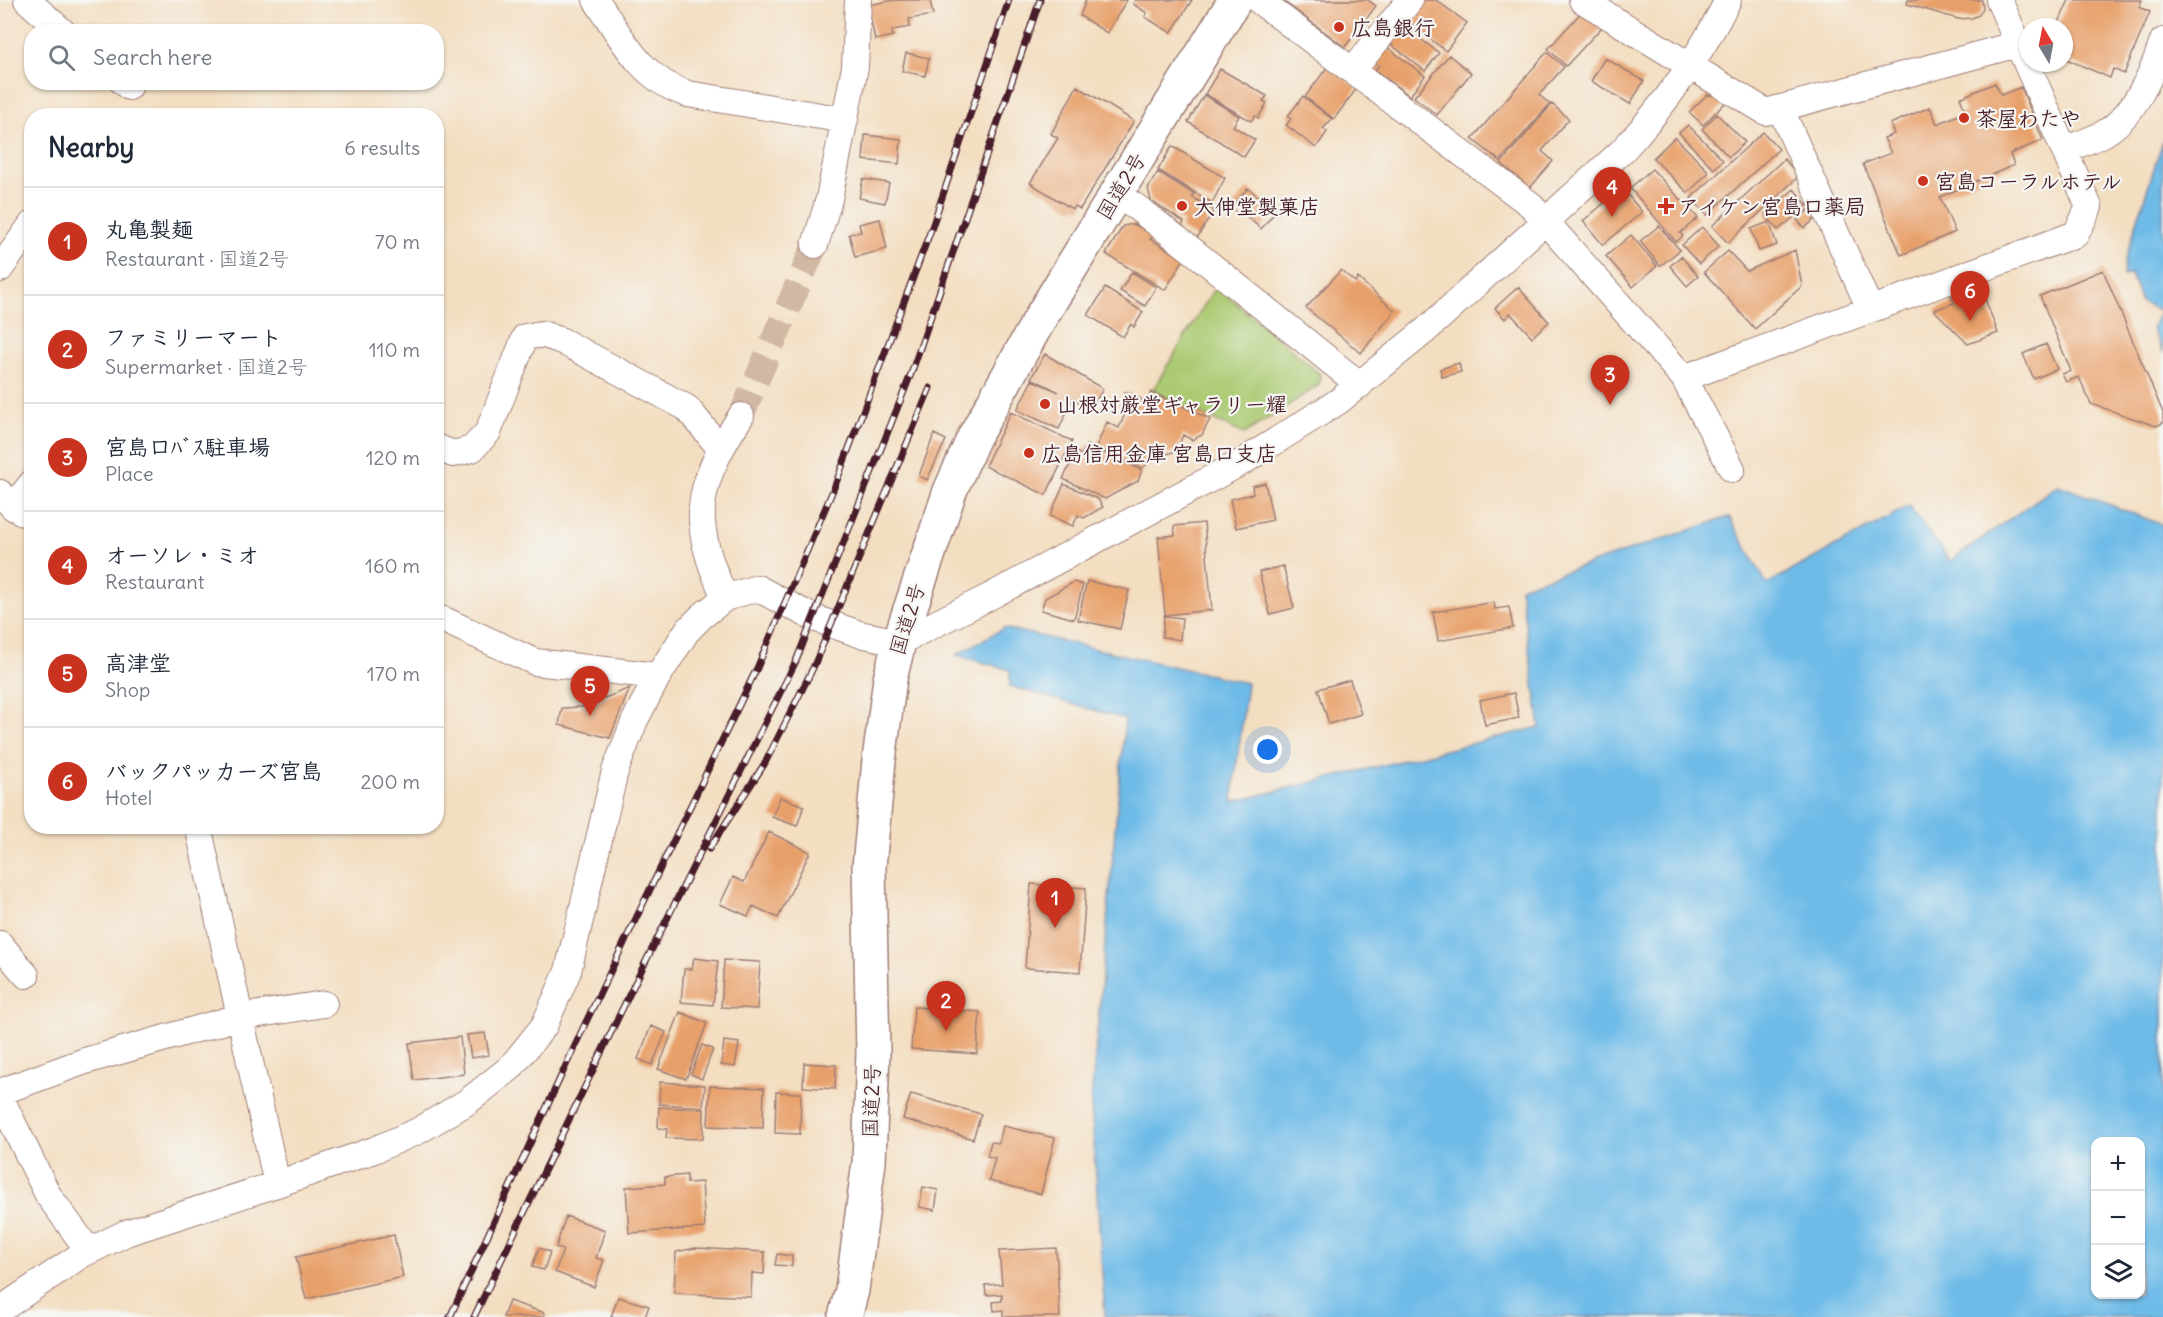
<!DOCTYPE html>
<html lang="en">
<head>
<meta charset="utf-8">
<style>
  body { margin:0; font-family:Delius,"Klee One",sans-serif; background:#f6f6f7; color:#1f2937 }
  .controls { position:absolute; right:18px; bottom:18px; display:grid; overflow:hidden; border-radius:12px; box-shadow:0 2px 4px #0004 }
  .controls button { width:54px; height:54px; display:grid; place-items:center; padding:0; border:0; border-bottom:2px solid #e0e1e3; background:#fff; color:#1f2937; font:30px sans-serif }
  .compass { position:absolute; left:2019px; top:18px; width:54px; height:54px; border-radius:50%; background:#fff; box-shadow:0 2px 4px #0004; rotate:350deg }
  .you { position:absolute; left:1268px; top:750px; width:21px; height:21px; margin:-15px; border:4px solid #fff; border-radius:50%; background:#1a73e8; box-shadow:0 0 0 9px #1a73e833 }
  .badge { display:grid; place-items:center; width:39px; height:39px; border-radius:50%; background:#c8321e; color:#fff; font-size:20px; font-weight:700 }
  .pin { position:absolute; translate:-50% -50px; filter:drop-shadow(0 2px 3px #0008) }
  .pin::after { content:''; position:absolute; top:32px; width:21px; height:18px; background:inherit; clip-path:polygon(0 0,100% 0,50% 100%) }
  .list { margin:0; padding:0; list-style:none }
  h2 { display:flex; justify-content:space-between; align-items:center; height:78px; margin:0; padding:0 24px; font-size:26px }
  h2 small { font-size:20px; font-weight:400; color:#747a83 }
  .list li { display:grid; grid-template-columns:39px 1fr auto; gap:18px; align-items:center; box-sizing:border-box; height:108px; padding:0 24px; border-top:2px solid #e0e1e3 }
  .list b { display:block; font-size:22px; white-space:nowrap }
  .list p { margin:0; font-size:20px; white-space:nowrap; color:#747a83 }
  .list em { font-size:20px; font-style:normal; color:#747a83 }
  .icon { flex:none; width:33px; height:33px; fill:none; stroke:currentColor; stroke-width:2; stroke-linecap:round; stroke-linejoin:round }
  .map { position:relative; flex:none; width:2163px; height:1317px; overflow:hidden }
  .search { position:absolute; background:#fff; box-shadow:0 2px 4px #0004; left:24px; top:24px; width:420px; height:66px; display:flex; align-items:center; gap:15px; box-sizing:border-box; padding:0 21px; border-radius:24px; color:#747a83; font-size:22px }
  .panel { position:absolute; background:#fff; box-shadow:0 2px 4px #0004; left:24px; top:108px; width:420px; height:726px; border-radius:24px }
  .map>svg:first-child { display:block }
  .green { fill:#abca72; stroke:#7a744e; stroke-width:1.5 }
  .water { fill:#6ebbe8; stroke:#5c6d8a; stroke-width:1.5; fill-rule:evenodd }
  .building { fill:#e8a06b }
  .lines { fill:none; stroke-linecap:round; stroke-linejoin:round }
  .minor-tunnel { stroke:#d1b8a3; stroke-width:26; stroke-dasharray:26 13; stroke-linecap:butt }
  .minor-casing { stroke:#9e7e76; stroke-width:28 }
  .highway-casing { stroke:#9e7e76; stroke-width:36 }
  .minor { stroke:#fff; stroke-width:26 }
  .highway { stroke:#fff; stroke-width:33 }
  .rail-casing { stroke:#4a1f2b; stroke-width:7 }
  .rail { stroke:#f6f6f2; stroke-width:4.5; stroke-dasharray:14; stroke-linecap:butt }
  .poi-dot { fill:#c8321e; stroke:#f6f6f2; stroke-width:2 }
  .labels { text-anchor:middle; dominant-baseline:central; stroke-width:4.5; stroke-linejoin:round; paint-order:stroke }
  .poi-label { font-size:21px; font-weight:bold; fill:#4a1f2b; stroke:#f6f6f2; text-anchor:start }
  .street-label { font-size:21px; fill:#4a1f2b; stroke:#f6f6f2 }
</style>
</head>
<body>
<div class="map">
<svg width="2163" height="1317" viewBox="0 0 2163 1317">
  <rect width="100%" height="100%" fill="#f6f6f2"/>
  <filter id="ink" filterUnits="userSpaceOnUse"><feTurbulence type="fractalNoise" baseFrequency=".0167" numOctaves="2"/><feDisplacementMap in="SourceGraphic" scale="12" xChannelSelector="R" yChannelSelector="G"/><feConvolveMatrix kernelMatrix="1 2 1 2 8 2 1 2 1" color-interpolation-filters="sRGB"/></filter>
  <filter id="wash" filterUnits="userSpaceOnUse"><feTurbulence type="fractalNoise" baseFrequency=".008" numOctaves="4" result="noise"/><feDisplacementMap in="SourceGraphic" scale="24" xChannelSelector="R" yChannelSelector="G"/><feGaussianBlur stdDeviation="1.35" result="paint"/><feColorMatrix in="noise" values="0 0 0 0 0 0 0 0 0 0 0 0 0 0 0 0 0 1.4 0 .05"/><feComposite in="paint" operator="in"/></filter>
  <g filter="url(#wash)">
    <rect width="100%" height="100%" fill="#f3dec1"/>
    <!-- green -->
    <path class="green" d="M1216 286 1320 374 1319 385 1244 434 1152 391Z"/>
    <!-- water -->
    <path class="water" d="M2163 140V353L2152 328 2161 311 2141 302 2131 274 2123 276 2125 260Z
      M2058 485 2163 525V1317H1105L1091 1101 1125 719 1010 686V670L956 655 1004 628 1247 683 1232 802 1540 727 1520 587 1729 517 1767 584 1909 506 1950 561ZM2096 1142H2140V1294H2096Z"/>
    <g id="blocks">
      <!-- building -->
      <path class="building" d="M894 0H930L933 15 909 19 910 27 892 30 893 36 875 40 868 5Z
        M1086 0H1127L1107 33 1080 16Z
        M1135 0H1192L1171 33 1145 17 1147 13 1133 4Z
        M1282 0H1368L1376 6 1345 47Z
        M1421 0H1436L1467 23 1446 51 1405 20Z
        M1908 0H1982L1983 8 1979 15 1972 18 1958 19 1907 4Z
        M2069 0H2142L2139 7 2150 12 2124 74 2113 69 2110 78 2064 58V27H2057Z
        M1584 9 1603 26 1566 66 1548 49Z
        M1401 24 1439 53 1425 71 1388 42Z
        M1383 44 1425 76 1410 96 1375 70 1379 65 1372 59Z
        M1547 52 1564 67 1539 95 1550 104 1500 161 1472 139Z
        M906 53 929 58 925 76 902 71Z
        M1449 55 1471 73 1437 115 1414 97Z
        M1605 58 1644 81 1630 104 1591 81Z
        M1328 66 1357 88 1334 119 1305 97Z
        M1220 69 1267 96 1263 101 1267 103 1258 118 1255 116 1251 121 1205 94Z
        M1995 83 2001 95 2021 87 2043 140 2010 154 2014 165 1940 197 1955 232 1901 255 1863 164 1891 153 1884 138 1894 134 1890 124 1930 107 1937 124 1966 112 1960 98Z
        M1077 86 1134 121 1080 209 1075 206 1073 209 1069 207 1030 183 1058 138 1051 134Z
        M1204 95 1239 116 1233 126 1255 140 1244 157 1188 122Z
        M1707 95 1721 96 1727 101 1703 125 1689 112Z
        M1303 96 1332 119 1323 129 1327 132 1316 148 1286 125 1291 119 1288 116Z
        M1552 104 1569 119 1542 151 1553 161 1530 188 1501 163Z
        M1717 114 1745 142 1729 157 1702 129Z
        M1688 125 1723 160 1714 169 1679 133Z
        M1763 132 1779 149 1707 215 1691 198Z
        M865 135 901 139 899 164 863 160Z
        M1675 137 1709 172 1688 193 1653 158Z
        M1172 146 1225 178 1212 203 1158 170Z
        M1784 159 1799 176 1728 243 1712 226Z
        M1652 169 1698 218 1680 233 1683 236 1676 242 1630 188Z
        M1158 172 1194 194 1192 197 1214 210 1197 238 1181 228 1184 222 1151 201 1148 188Z
        M863 179 889 183 885 203 859 198Z
        M1248 188 1276 211 1261 229 1242 212 1240 215 1231 208Z
        M1622 188 1642 212 1603 245 1583 221Z
        M1794 189 1808 206 1778 230 1765 214Z
        M1811 208 1818 216 1805 228 1797 220Z
        M880 219 887 249 855 257 849 234 861 232 859 224Z
        M1769 222 1777 245 1759 251 1751 229Z
        M1134 224 1153 235 1150 239 1184 259 1165 290 1106 254 1123 226Z
        M1659 226 1680 250 1660 266 1640 241Z
        M1702 227 1719 246 1699 264 1682 245Z
        M1631 235 1657 266 1633 287 1606 256Z
        M1795 250 1802 286 1755 329 1704 272 1728 251 1747 271Z
        M1681 256 1698 276 1687 286 1670 266Z
        M1341 270 1355 282 1358 278 1395 311 1361 353 1306 308Z
        M2103 270 2163 413V423L2156 426 2091 404 2079 377 2066 382 2062 374 2071 371 2040 296Z
        M1132 272 1156 287 1145 306 1120 291Z
        M1977 278 1998 333 1968 344 1934 310 1954 303 1949 289Z
        M1518 287 1549 322 1532 337 1510 313 1505 319 1495 308Z
        M1105 288 1143 312 1134 327 1131 324 1123 337 1088 315Z
        M2046 344 2057 369 2034 379 2023 354Z
        M1045 354 1103 389 1091 409 1073 398 1059 429 1017 410 1032 380 1059 392 1031 378Z
        M1459 363 1461 372 1442 377 1440 369Z
        M1125 392 1147 402 1151 392 1210 419 1202 435 1192 440 1183 435 1176 451 1167 454 1157 450 1151 462 1142 468 1096 447 1107 422 1119 428 1128 407 1120 403Z
        M1011 412 1072 441 1046 495 985 466Z
        M934 434 946 440 927 480 919 476Z
        M1086 445 1142 470 1138 481 1105 499 1063 479 1076 452 1082 455Z
        M1265 483 1273 520 1236 528 1230 499 1253 494 1252 486Z
        M1064 484 1098 499 1103 507 1084 518 1078 515 1073 526 1050 516Z
        M1204 523 1212 610 1165 615 1158 537 1175 535 1174 526Z
        M1283 566 1294 608 1270 614 1259 572Z
        M1087 581 1129 590 1120 629 1078 620Z
        M1074 582 1083 585 1074 619 1041 610 1045 598Z
        M1494 602 1495 609 1509 607 1513 628 1438 641 1433 612Z
        M1164 616 1182 618 1180 640 1162 637Z
        M1350 680 1361 714 1329 724 1318 689Z
        M630 688 610 738 559 725 562 708 582 707Z
        M1514 693 1519 718 1485 725 1480 700Z
        M780 797 804 806 797 826 772 817Z
        M769 832 810 852 778 918 753 906 748 916 720 904 733 877 744 882Z
        M1031 884 1086 888 1080 972 1025 968Z
        M694 958 718 961 713 1005 681 1002 684 969H692Z
        M724 960 760 962 757 1009 721 1007Z
        M914 1007 980 1012 977 1054 911 1049Z
        M680 1012 707 1023 686 1079 658 1069Z
        M651 1026 666 1032 652 1065 638 1059Z
        M485 1033 489 1055 471 1058 467 1035Z
        M460 1037 464 1074 414 1080 409 1043Z
        M724 1041 739 1043 735 1067 721 1065Z
        M702 1045 713 1049 702 1079 691 1074Z
        M804 1063 836 1065 835 1089 803 1087Z
        M660 1082 705 1085 703 1107 659 1104Z
        M710 1086 764 1088 763 1128 708 1126Z
        M776 1092 801 1093 800 1134 775 1133Z
        M911 1094 981 1114 973 1139 903 1119Z
        M659 1107 704 1109 703 1139 666 1138 667 1129 658 1128Z
        M1003 1126 1055 1138 1041 1194 989 1181 995 1158 987 1156 991 1142 999 1143Z
        M687 1175V1183L702 1182 705 1228 629 1233 626 1187 665 1184V1177Z
        M923 1187 938 1190 935 1210 919 1207Z
        M566 1216 605 1230 596 1258 604 1260 594 1287 555 1272 563 1250 556 1247Z
        M394 1235 403 1277 306 1299 296 1257Z
        M539 1248 550 1252 544 1270 532 1267Z
        M695 1248 765 1252 764 1274 752 1273 751 1297 674 1293 676 1252Z
        M1056 1248 1060 1317H1003V1310L994 1311 993 1302 1002 1301V1294L986 1295 985 1285 1002 1284 999 1251Z
        M777 1254 792 1256V1266L775 1265Z
        M618 1297 649 1306 645 1317H611Z
        M509 1301 545 1313 544 1317H503Z"/>
    </g>
  </g>
  <g filter="url(#ink)">
    <use href="#blocks" fill-opacity="0" stroke="#9e7e76" stroke-width="1.5"/>
    <g class="lines">
      <!-- minor-tunnel -->
      <path class="minor-tunnel" d="M741 416 815 245"/>
      <defs>
        <path id="minor" d="M27 0 63 32
          M596 0C622 38 641 80 688 94L845 120
          M1258 0 1531 205 1684 378 2076 234 2089 207 1999 0
          M1582 0 1766 112 2018 44
          M1352 71 1410 0
          M123 82 129 87
          M1781 110 1870 309
          M2064 150C2077 145 2091 140 2103 134 2134 117 2153 72 2163 41
          M1116 195 1136 207 1193 251 1360 385
          M815 245 829 199 855 67 858 0
          M0 269 32 224
          M1684 378 1732 469
          M436 447 453 454 472 449 488 432 525 337 542 334 562 341 687 408 720 448
          M0 493 13 507 32 517
          M13 507 32 483
          M725 598C690 520 694 488 741 416
          M436 621 444 620 535 662 658 676
          M198 826 277 1184
          M0 944 26 975
          M0 1092 85 1061 239 1017 324 1004
          M0 1097 48 1195 89 1251
          M0 1310 81 1255 126 1233 277 1184 374 1150 418 1131 467 1102 510 1068 544 1026 568 971 615 771 635 720 658 676 687 631 702 616 725 598 757 588 814 618 859 634 899 642 987 598 1244 461 1339 401 1426 330 1622 151C1665 105 1700 56 1728 0"/>
        <path id="highway" d="M845 1317 852 1290 869 1162 873 1052 869 867 879 760 890 679 899 642 950 491 974 437 1042 315 1235 0"/>
      </defs>
      <!-- minor casing -->
      <use href="#minor" class="minor-casing"/>
      <!-- highway casing -->
      <use href="#highway" class="highway-casing"/>
      <!-- minor -->
      <use href="#minor" class="minor"/>
      <!-- highway -->
      <use href="#highway" class="highway"/>
      <defs>
        <path id="rail" d="M709 849 765 763 813 668 930 388
          M450 1317 585 1024 757 668 836 483 932 227 1009 0
          M474 1317 630 993 796 661 911 374 1040 0"/>
      </defs>
      <!-- rail casing -->
      <use href="#rail" class="rail-casing"/>
      <!-- rail -->
      <use href="#rail" class="rail"/>
    </g>
  </g>
  <!-- markers -->
  <g class="poi-dot">
    <circle cx="1339" cy="27" r="6"/>
    <circle cx="1964" cy="118" r="6"/>
    <circle cx="1923" cy="181" r="6"/>
    <circle cx="1182" cy="206" r="6"/>
    <path d="M1663 197h6v6h6v6h-6v6h-6v-6h-6v-6h6z"/>
    <circle cx="1045" cy="404" r="6"/>
    <circle cx="1029" cy="453" r="6"/>
  </g>
  <g class="labels">
    <!-- poi labels -->
    <g class="poi-label">
      <text x="1351" y="27">広島銀行</text>
      <text x="1976" y="118">茶屋わたや</text>
      <text x="1935" y="181">宮島コーラルホテル</text>
      <text x="1194" y="206">大伸堂製菓店</text>
      <text x="1678" y="206">アイケン宮島口薬局</text>
      <text x="1057" y="404">山根対厳堂ギャラリー耀</text>
      <text x="1041" y="453">広島信用金庫 宮島口支店</text>
    </g>
    <!-- street labels -->
    <g class="street-label">
      <text transform="translate(1121 186) rotate(-59)">国道2号</text>
      <text transform="translate(907 619) rotate(-73)">国道2号</text>
      <text transform="translate(871 1101) rotate(-88)">国道2号</text>
    </g>
  </g>
</svg>
<div class="controls">
<button>+</button>
<button>−</button>
<button><svg class="icon" aria-label="layers" viewBox="0 0 24 24"><path d="M12 4l9 5-9 5-9-5zM3 14l9 5 9-5"/></svg></button>
</div>
<svg class="compass" viewBox="-18 -18 36 36"><path d="M0-13l5 13h-10z" fill="#e53935"/><path d="M0 13l5-13h-10z" fill="#747a83"/></svg>
<div class="you"></div>
<div class="pin badge" style="left:1055px;top:928px">1</div>
<div class="pin badge" style="left:946px;top:1031px">2</div>
<div class="pin badge" style="left:1610px;top:405px">3</div>
<div class="pin badge" style="left:1612px;top:217px">4</div>
<div class="pin badge" style="left:590px;top:716px">5</div>
<div class="pin badge" style="left:1970px;top:321px">6</div>
<div class="search"><svg class="icon" aria-label="search" viewBox="0 0 24 24"><circle cx="10" cy="10" r="6"/><path d="M15 15l6 6"/></svg>Search here</div>
<section class="panel">
<h2>Nearby<small>6 results</small></h2>
<ul class="list">
<li><span class="badge">1</span><div><b>丸亀製麺</b><p>Restaurant · 国道2号</p></div><em>70 m</em></li>
<li><span class="badge">2</span><div><b>ファミリーマート</b><p>Supermarket · 国道2号</p></div><em>110 m</em></li>
<li><span class="badge">3</span><div><b>宮島口ﾊﾞｽ駐車場</b><p>Place</p></div><em>120 m</em></li>
<li><span class="badge">4</span><div><b>オーソレ・ミオ</b><p>Restaurant</p></div><em>160 m</em></li>
<li><span class="badge">5</span><div><b>高津堂</b><p>Shop</p></div><em>170 m</em></li>
<li><span class="badge">6</span><div><b>バックパッカーズ宮島</b><p>Hotel</p></div><em>200 m</em></li>
</ul>
</section>
</div>
</body>
</html>
